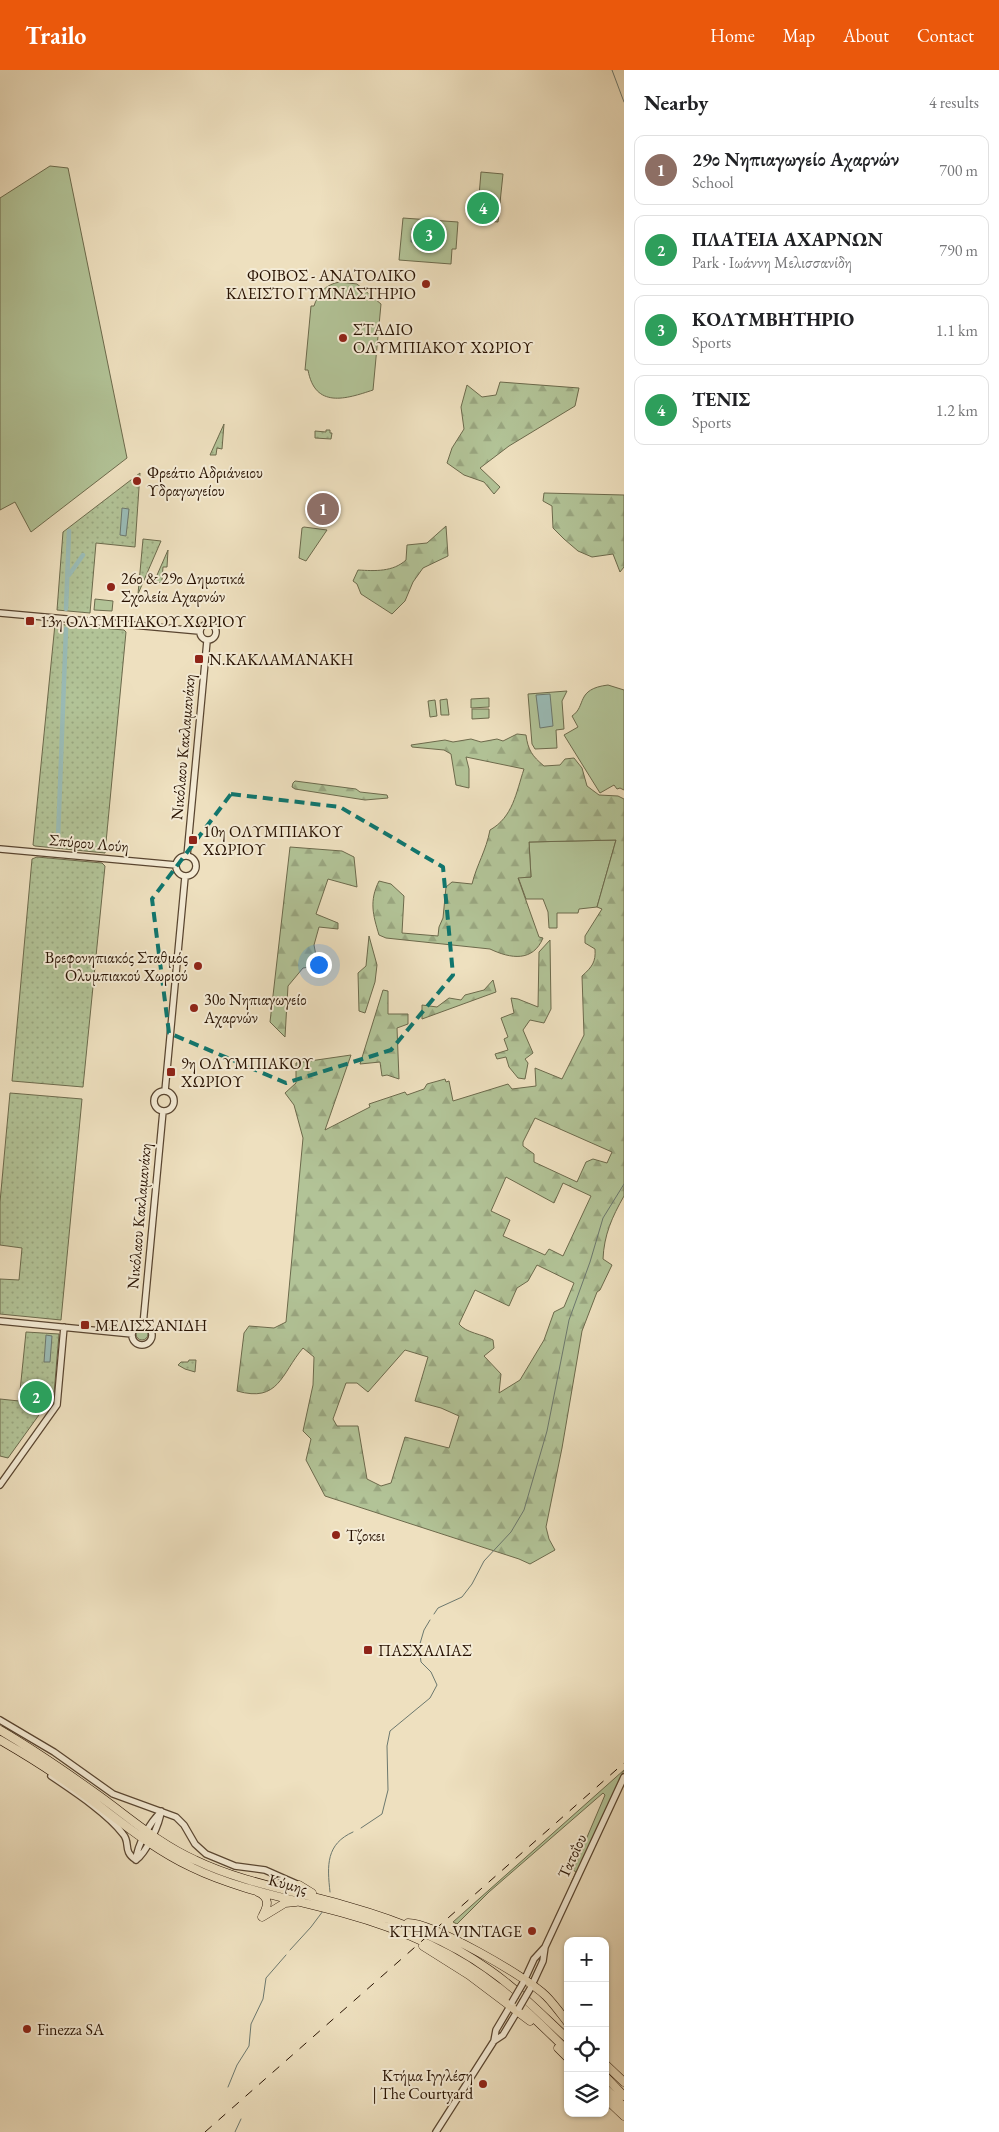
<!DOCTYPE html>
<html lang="en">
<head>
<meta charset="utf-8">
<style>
  body { margin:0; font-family:"EB Garamond",serif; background:#f2f2f2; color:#202124 }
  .controls { position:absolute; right:15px; bottom:15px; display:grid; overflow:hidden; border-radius:10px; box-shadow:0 1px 4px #0004 }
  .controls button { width:45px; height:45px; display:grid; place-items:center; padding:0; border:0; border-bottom:1px solid #e0e0e0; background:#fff; color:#202124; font:25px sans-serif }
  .you { position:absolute; left:318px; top:894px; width:18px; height:18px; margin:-12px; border:4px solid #fff; border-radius:50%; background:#1a73e8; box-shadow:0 0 0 8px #1a73e833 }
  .badge { display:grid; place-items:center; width:32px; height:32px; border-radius:50%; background:#ea580c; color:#fff; font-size:16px; font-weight:700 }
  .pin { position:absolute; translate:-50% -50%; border:2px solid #fff; box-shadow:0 1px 5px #0006 }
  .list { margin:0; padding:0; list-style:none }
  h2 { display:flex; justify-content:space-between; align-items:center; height:65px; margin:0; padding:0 20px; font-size:21px }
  h2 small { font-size:16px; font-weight:400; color:#757577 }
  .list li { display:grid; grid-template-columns:32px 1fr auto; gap:15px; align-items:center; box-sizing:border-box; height:70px; margin:0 10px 10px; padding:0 10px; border:1px solid #e0e0e0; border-radius:10px }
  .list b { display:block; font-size:19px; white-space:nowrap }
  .list p { margin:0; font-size:16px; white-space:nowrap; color:#757577 }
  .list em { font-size:16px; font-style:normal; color:#757577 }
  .icon { flex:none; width:28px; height:28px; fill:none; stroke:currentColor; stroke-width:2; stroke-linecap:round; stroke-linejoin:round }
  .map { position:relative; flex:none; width:624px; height:2062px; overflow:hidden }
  header { display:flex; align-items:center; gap:30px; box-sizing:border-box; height:70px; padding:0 25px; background:#ea580c; color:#fff }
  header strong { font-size:24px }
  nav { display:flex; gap:28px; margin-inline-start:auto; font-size:18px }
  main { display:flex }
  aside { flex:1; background:#fff }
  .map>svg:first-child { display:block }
  .grass { fill:#b2c397; stroke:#6c6a4c }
  .forest { fill:url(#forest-firs); stroke:#6c6a4c; fill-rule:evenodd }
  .park { fill:url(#park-dots); stroke:#6c6a4c }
  .water { fill:#9abcb7; stroke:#6c786e }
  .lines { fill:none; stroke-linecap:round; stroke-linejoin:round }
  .stream { stroke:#6c786e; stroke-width:1 }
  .canal { stroke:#9abcb7; stroke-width:4.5 }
  .minor-casing { stroke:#594530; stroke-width:8 }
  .major-casing { stroke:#271101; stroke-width:9 }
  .minor { stroke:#f4ebd5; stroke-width:5.5 }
  .major { stroke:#eee0bf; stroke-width:8 }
  .rail { stroke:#271101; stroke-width:1; stroke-dasharray:9 9; stroke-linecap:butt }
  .minor-bridge-casing { stroke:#594530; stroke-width:8; stroke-linecap:butt }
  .minor-bridge { stroke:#f4ebd5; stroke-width:5.5 }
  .marked { fill:none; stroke:#0f766e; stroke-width:4; stroke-dasharray:10 6; stroke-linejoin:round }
  .poi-dot { fill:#8f2418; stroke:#f4ebd5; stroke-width:2 }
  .labels { text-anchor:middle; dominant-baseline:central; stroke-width:4; stroke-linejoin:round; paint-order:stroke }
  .poi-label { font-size:16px; fill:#271101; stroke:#f4ebd5; text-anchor:start }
  .street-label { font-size:16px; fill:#271101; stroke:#f4ebd5 }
</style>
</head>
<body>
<header>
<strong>Trailo</strong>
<nav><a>Home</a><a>Map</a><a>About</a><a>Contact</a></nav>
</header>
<main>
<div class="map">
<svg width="624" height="2062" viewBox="0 0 624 2062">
  <defs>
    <pattern id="forest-firs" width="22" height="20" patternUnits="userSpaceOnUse" patternTransform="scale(1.25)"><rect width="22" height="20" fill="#b2c397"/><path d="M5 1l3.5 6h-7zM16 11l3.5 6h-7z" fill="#99a680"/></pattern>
    <pattern id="park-dots" width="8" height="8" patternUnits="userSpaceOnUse" patternTransform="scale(1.25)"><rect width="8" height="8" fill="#b2c397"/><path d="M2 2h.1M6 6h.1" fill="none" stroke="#99a680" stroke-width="1.8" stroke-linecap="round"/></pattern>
  </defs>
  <rect width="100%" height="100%" fill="#eee0bf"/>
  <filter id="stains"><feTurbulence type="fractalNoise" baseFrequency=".004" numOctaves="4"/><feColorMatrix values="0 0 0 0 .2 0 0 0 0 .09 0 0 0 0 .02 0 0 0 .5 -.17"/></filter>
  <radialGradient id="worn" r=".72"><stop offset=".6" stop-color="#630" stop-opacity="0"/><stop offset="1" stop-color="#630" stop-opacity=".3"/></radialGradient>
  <!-- grass -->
  <path class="grass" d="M50 96 68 98 127 388 31 462 15 432 0 440V128Z
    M481 102 503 104 498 152 477 150Z
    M403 148 458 152 456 179H452L451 194 399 190Z
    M340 212 357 214 381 234 373 320C346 329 315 339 308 300H305L311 236H314C318 223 326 214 340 212Z
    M304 457 327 460 306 491 299 488 302 458Z
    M95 529 113 531 112 541 94 540Z
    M608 615 624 620V720L620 718 617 719 614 715 600 723 564 665 578 657 572 646C587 636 575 619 608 615Z
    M567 621 562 631 564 659 556 660 557 678 535 679 532 674 528 624Z
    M489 628V637L471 638V629Z
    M447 629 449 645H441L440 630Z
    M435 630 437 646 430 647 428 631Z
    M472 639H489V648L472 649Z
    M616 770 597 837 579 839 578 843H557V858H549L548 842 543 829H526L518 807H531L529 772Z
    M136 1264a6 6 0 1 1 12 0a6 6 0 1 1-12 0Z
    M624 1700 573 1813H571L576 1802 573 1800 605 1725 603 1723 489 1822 457 1854 453 1852Z
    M214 1801C299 1825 398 1843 472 1892 507 1914 535 1943 565 1970L568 1977 485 1903 346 1841 213 1804Z"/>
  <!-- forest -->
  <path class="forest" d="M500 312 579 318 575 336 509 376 480 398 500 417 494 424 484 412 464 405 447 393 452 378 464 359 461 337 467 315 482 327 496 325Z
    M544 423 624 425V497L620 502 613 484 592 487 578 481 564 469 553 458 552 436 543 431Z
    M446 456 448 486 423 498 413 512 405 531 392 544 361 524 357 514 353 511 358 500C375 501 393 502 406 490L407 475 427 473Z
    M517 664 526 665C528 680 532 686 544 696L560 695 565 689 574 688 582 698 587 716 599 725 618 726 624 729V1126C612 1147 604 1165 603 1189L612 1195 600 1220 597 1222 582 1261 562 1378 546 1457 549 1469 555 1480 530 1494 519 1489 325 1426 306 1390 311 1369 303 1361 313 1315 314 1287 303 1278C281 1304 279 1333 237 1321L244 1263 249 1256 274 1258 286 1252 303 1068 294 1035 285 1023 296 1013V993L351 985 325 1060 370 1037 369 1034 405 1022 407 1025 424 1019 427 1014 445 1009 446 1012 449 1011 453 1031 508 1014 512 1019 536 1016 535 998 562 1009 584 965 582 906C592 897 596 892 595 879L585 873V866L602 839 597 837 616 770 529 772 531 807 518 808 539 867 543 868C533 892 511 889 490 879L386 868 379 865C373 845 369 831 379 811L391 814 404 826 402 863 438 866 439 857 443 848 446 817 452 812 472 814C477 794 486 781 490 760 513 747 516 723 524 699L466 687 469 699V718L456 715 451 684 444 680 412 677 411 675 445 670 453 672 471 669 481 672 497 669 503 671ZM535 1048 612 1082 607 1093 593 1089 586 1092 577 1112 534 1092V1084L523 1076V1072ZM506 1107 554 1133 563 1113 591 1126 563 1186 549 1179 545 1185 503 1166 510 1150 491 1141ZM537 1195 574 1213 564 1237 554 1242 544 1270 520 1310 499 1323 501 1304 484 1286 494 1278 493 1270C482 1264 466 1263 459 1254L475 1220 509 1236 517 1218 528 1211ZM405 1280 428 1287 415 1331 441 1338 459 1346 449 1378 405 1367 391 1413 381 1416 367 1409 358 1356H337L333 1349 346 1313H357L368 1322Z
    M295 711 356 719 360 722 387 725 388 728 365 730 295 719 292 717 293 713Z
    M290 777 342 781 354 787 357 817 328 809 316 844 338 853V859L319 857 314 875 318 896 303 898 288 916 285 967 270 952Z
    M369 866 377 895 375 912 365 943 359 941 358 903 366 896Z
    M550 870 551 939 544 953 530 950 523 960 533 983 525 989 528 993 525 1009 518 1008 509 997 506 987 497 989 495 984 508 980 504 969 508 967 501 948 514 943 511 928 518 929 538 937 539 882Z
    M493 910 496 922 422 949V935L437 937 449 928 461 930 465 925 484 920Z
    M383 920 388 921V944H408V954L397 958 399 1009 387 1005 382 1006 380 992 360 994Z"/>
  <!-- park -->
  <path class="park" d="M224 354 222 379 217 378 216 385H210Z
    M326 360H330V363H332L331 369 315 368V361L326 362Z
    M140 403 135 477 96 473 90 543 57 540 63 462Z
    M143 469 161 471 138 524Z
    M168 480 167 497H163L162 510 166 511V513L154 512Z
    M55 554 124 560 126 562 105 783 35 776 33 775Z
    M37 787 102 793 105 796 83 1017 12 1011 32 789Z
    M10 1023 82 1029 61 1250 0 1244V1209L19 1210 22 1178 0 1175V1132Z
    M26 1262 59 1264 54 1324 8 1388 0 1386V1329L19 1331Z
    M189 1290H196L195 1302 185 1299 178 1295 181 1292H188Z"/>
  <!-- water -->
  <path class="water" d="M412 158 444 161 443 175 411 172Z
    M122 438 129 439 126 466 120 465Z
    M550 624 553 656 540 658 536 625Z
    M46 1265 52 1266 50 1292H44Z"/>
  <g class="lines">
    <!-- stream -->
    <path class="stream" d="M612 0 624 32
      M434 1544 438 1538 462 1527 472 1514 484 1491 511 1462 524 1440 547 1361 569 1250 590 1192 603 1148 624 1114
      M361 1758 382 1744 388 1720 387 1676 390 1661 430 1628 437 1615 431 1602 421 1592 419 1577 424 1560 430 1550
      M330 1822C327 1795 326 1774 353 1762
      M290 1880 311 1857 323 1841
      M228 2017 237 1995 249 1976 251 1954 263 1929 266 1908 286 1885
      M235 2062 241 2049"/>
    <!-- canal -->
    <path class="canal" d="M69 505 83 485
      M66 539 69 461
      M55 774 58 768 66 559"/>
    <defs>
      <path id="minor" d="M0 543 199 561
        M200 562a8 8 0 1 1 16 0a8 8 0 1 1-16 0Z
        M0 779 176 795
        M176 796a10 10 0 1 1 20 0a10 10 0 1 1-20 0Z
        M187 786 207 571
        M154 1031a10 10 0 1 1 20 0a10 10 0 1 1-20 0Z
        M165 1021 185 807
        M0 1251 132 1264
        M143 1255 163 1041
        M132 1265a10 10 0 1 1 20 0a10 10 0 1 1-20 0Z
        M0 1415 57 1335 64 1257
        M0 1650 54 1682 113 1724 176 1747 184 1755 195 1774 206 1784 235 1796 265 1800 299 1815
        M51 1706C73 1721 107 1743 123 1764 131 1773 122 1781 136 1790
        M136 1790C146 1783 160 1754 161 1741
        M136 1790C137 1775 150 1752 161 1742
        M523 1913 534 1889 545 1877
        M531 1917 543 1891 545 1877 624 1707
        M494 1971 496 1960 512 1933
        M436 2062 494 1971 503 1965 518 1940"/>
      <path id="major" d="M0 1660C34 1680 66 1702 98 1725 130 1748 159 1774 195 1790 243 1813 297 1821 347 1836 397 1850 446 1869 488 1899 517 1919 542 1945 568 1969
        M0 1670C33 1689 64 1709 94 1732 126 1756 155 1780 191 1797 238 1820 292 1829 343 1843 398 1858 453 1881 498 1917 523 1936 545 1959 568 1981
        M299 1815 312 1823
        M258 1822C270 1827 268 1836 263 1845
        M262 1847 285 1833 296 1832
        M408 1853C433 1853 527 1907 546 1926 554 1934 561 1944 568 1953
        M423 1876 469 1905 530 1951
        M558 1978 568 1988
        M605 1994 624 2012
        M605 2006 624 2026
        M605 2018 624 2037
        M605 2028 624 2046"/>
    </defs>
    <!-- minor casing -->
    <use href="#minor" class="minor-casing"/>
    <!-- major casing -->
    <use href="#major" class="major-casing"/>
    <!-- minor -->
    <use href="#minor" class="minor"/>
    <!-- major -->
    <use href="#major" class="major"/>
    <!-- rail -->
    <path class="rail" d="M205 2062 624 1693"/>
    <defs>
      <path id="minor-bridge" d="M512 1932 523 1913
        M519 1938 530 1919"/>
    </defs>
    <!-- minor-bridge casing -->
    <use href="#minor-bridge" class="minor-bridge-casing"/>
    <!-- minor-bridge -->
    <use href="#minor-bridge" class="minor-bridge"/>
  </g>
  <!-- marked area -->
  <path class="marked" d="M231 724 340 737 443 797 453 905 391 980 286 1013 169 963 152 829Z"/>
  <!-- markers -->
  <g class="poi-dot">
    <circle cx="426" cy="214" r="5"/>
    <circle cx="343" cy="268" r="5"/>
    <circle cx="137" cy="411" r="5"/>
    <circle cx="111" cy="517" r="5"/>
    <rect x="25" y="546" width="10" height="10" rx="2.5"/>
    <rect x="194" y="584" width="10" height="10" rx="2.5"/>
    <rect x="188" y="765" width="10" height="10" rx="2.5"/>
    <circle cx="198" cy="896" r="5"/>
    <circle cx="194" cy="938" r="5"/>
    <rect x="166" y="997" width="10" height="10" rx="2.5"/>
    <rect x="80" y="1250" width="10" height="10" rx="2.5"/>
    <circle cx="336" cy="1465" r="5"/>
    <rect x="363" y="1575" width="10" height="10" rx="2.5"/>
    <circle cx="532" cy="1861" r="5"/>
    <circle cx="27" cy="1959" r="5"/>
    <circle cx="483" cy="2014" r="5"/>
  </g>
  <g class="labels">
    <!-- poi labels -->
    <g class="poi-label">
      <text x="416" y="205" text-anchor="end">ΦΟΙΒΟΣ - ΑΝΑΤΟΛΙΚΟ<tspan x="416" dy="18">ΚΛΕΙΣΤΟ ΓΥΜΝΑΣΤΗΡΙΟ</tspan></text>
      <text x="353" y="259">ΣΤΑΔΙΟ<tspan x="353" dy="18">ΟΛΥΜΠΙΑΚΟΥ ΧΩΡΙΟΥ</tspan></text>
      <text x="147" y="402">Φρεάτιο Αδριάνειου<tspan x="147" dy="18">Υδραγωγείου</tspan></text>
      <text x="121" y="508">26ο &amp; 29ο Δημοτικά<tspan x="121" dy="18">Σχολεία Αχαρνών</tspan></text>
      <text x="40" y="551">13η ΟΛΥΜΠΙΑΚΟΥ ΧΩΡΙΟΥ</text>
      <text x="209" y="589">Ν.ΚΑΚΛΑΜΑΝΑΚΗ</text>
      <text x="203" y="761">10η ΟΛΥΜΠΙΑΚΟΥ<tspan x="203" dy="18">ΧΩΡΙΟΥ</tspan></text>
      <text x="188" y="887" text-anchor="end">Βρεφονηπιακός Σταθμός<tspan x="188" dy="18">Ολυμπιακού Χωριού</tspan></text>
      <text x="204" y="929">30ο Νηπιαγωγείο<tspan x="204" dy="18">Αχαρνών</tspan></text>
      <text x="181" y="993">9η ΟΛΥΜΠΙΑΚΟΥ<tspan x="181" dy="18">ΧΩΡΙΟΥ</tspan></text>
      <text x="95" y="1255">ΜΕΛΙΣΣΑΝΙΔΗ</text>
      <text x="346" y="1465">Τζοκει</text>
      <text x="378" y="1580">ΠΑΣΧΑΛΙΑΣ</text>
      <text x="522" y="1861" text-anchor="end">KTHMA VINTAGE</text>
      <text x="37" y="1959">Finezza SA</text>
      <text x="473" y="2005" text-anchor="end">Κτήμα Ιγγλέση<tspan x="473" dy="18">| The Courtyard</tspan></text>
    </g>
    <!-- street labels -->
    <g class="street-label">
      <text transform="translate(183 677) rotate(-85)">Νικόλαου Κακλαμανάκη</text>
      <text transform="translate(89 773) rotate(5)">Σπύρου Λούη</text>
      <text transform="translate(139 1146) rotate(-85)">Νικόλαου Κακλαμανάκη</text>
      <text transform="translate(572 1786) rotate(-65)">Τατοΐου</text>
      <text transform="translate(288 1814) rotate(15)">Κύμης</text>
    </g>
  </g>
  <rect width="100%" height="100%" filter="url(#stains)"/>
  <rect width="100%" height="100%" fill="url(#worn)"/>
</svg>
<div class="controls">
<button>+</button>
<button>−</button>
<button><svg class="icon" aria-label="locate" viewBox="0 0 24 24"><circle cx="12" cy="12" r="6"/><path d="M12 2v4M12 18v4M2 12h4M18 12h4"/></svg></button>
<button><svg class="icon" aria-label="layers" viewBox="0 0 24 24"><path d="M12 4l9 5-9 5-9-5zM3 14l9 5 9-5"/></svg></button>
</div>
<div class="you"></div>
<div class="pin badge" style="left:323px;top:439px;background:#8d6e63">1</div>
<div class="pin badge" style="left:36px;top:1327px;background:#2e9e5b">2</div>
<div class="pin badge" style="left:429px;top:165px;background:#2e9e5b">3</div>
<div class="pin badge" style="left:483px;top:138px;background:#2e9e5b">4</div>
</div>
<aside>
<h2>Nearby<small>4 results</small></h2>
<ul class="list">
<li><span class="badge" style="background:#8d6e63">1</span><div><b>29ο Νηπιαγωγείο Αχαρνών</b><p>School</p></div><em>700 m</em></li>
<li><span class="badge" style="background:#2e9e5b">2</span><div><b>ΠΛΑΤΕΙΑ ΑΧΑΡΝΩΝ</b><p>Park · Ιωάννη Μελισσανίδη</p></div><em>790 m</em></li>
<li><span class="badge" style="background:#2e9e5b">3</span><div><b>ΚΟΛΥΜΒΗΤΗΡΙΟ</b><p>Sports</p></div><em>1.1 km</em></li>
<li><span class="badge" style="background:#2e9e5b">4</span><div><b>ΤΕΝΙΣ</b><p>Sports</p></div><em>1.2 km</em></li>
</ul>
</aside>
</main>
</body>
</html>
